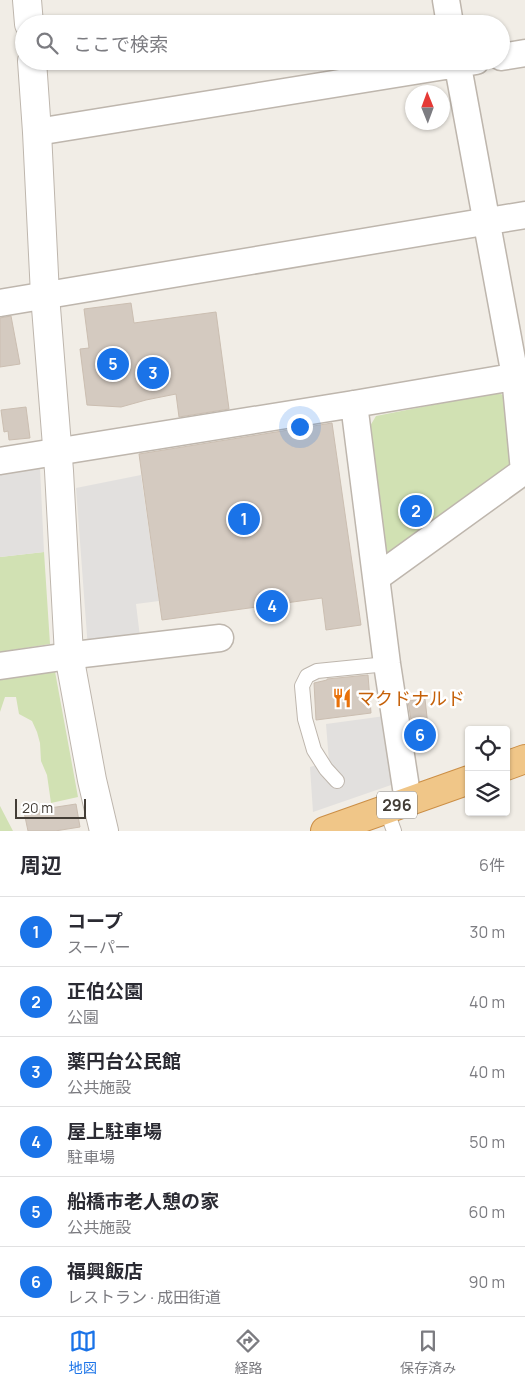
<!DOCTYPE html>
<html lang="ja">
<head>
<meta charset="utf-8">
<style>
  body { margin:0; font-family:Manrope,"Noto Sans JP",sans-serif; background:#f2f2f3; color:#2b2b33 }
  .controls { position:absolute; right:15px; bottom:15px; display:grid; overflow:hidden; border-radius:5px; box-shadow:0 1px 4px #0004 }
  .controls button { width:45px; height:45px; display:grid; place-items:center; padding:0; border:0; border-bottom:1px solid #e1e1e2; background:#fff; color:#2b2b33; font:25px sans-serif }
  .compass { position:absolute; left:405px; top:85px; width:45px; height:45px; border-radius:50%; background:#fff; box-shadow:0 1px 4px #0004; rotate:359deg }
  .scale { position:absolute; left:15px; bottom:12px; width:71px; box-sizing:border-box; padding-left:5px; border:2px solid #433d36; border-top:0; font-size:14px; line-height:18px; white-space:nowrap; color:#433d36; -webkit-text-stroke:4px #fff; paint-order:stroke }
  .you { position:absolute; left:299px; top:426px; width:18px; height:18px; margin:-12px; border:4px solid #fff; border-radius:50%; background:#1a73e8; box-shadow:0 0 0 8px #1a73e833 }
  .badge { display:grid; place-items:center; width:32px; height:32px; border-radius:50%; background:#1a73e8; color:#fff; font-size:16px; font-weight:700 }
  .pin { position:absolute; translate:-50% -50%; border:2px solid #fff; box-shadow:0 1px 5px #0006 }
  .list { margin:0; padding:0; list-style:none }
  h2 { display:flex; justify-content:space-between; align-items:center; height:65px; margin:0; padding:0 20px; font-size:21px }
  h2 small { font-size:16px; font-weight:400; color:#7c7c81 }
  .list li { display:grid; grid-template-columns:32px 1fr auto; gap:15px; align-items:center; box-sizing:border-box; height:70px; padding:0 20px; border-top:1px solid #e1e1e2 }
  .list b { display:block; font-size:19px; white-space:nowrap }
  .list p { margin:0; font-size:16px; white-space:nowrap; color:#7c7c81 }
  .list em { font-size:16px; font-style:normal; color:#7c7c81 }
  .icon { flex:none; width:28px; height:28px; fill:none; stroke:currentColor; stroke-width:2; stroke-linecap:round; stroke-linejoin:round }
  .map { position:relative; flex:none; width:525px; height:831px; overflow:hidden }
  .search { position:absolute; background:#fff; box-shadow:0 1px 4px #0004; left:15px; right:15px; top:15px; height:55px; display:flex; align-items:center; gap:12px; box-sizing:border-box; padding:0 18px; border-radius:28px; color:#7c7c81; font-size:19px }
  .sheet { height:485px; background:#fff }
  nav { display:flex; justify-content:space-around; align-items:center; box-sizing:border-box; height:70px; border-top:1px solid #e1e1e2; background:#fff; font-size:14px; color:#7c7c81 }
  nav a { display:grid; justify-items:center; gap:2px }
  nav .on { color:#1a73e8 }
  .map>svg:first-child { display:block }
  .green { fill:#d1e1b3 }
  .parking { fill:#e2e0de }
  .building { fill:#d4cac0; stroke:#cbbeb1 }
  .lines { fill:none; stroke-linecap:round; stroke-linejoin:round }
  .service-casing { stroke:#beb6ad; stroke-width:16 }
  .minor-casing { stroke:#beb6ad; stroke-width:29 }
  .tertiary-casing { stroke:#beb6ad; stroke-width:30 }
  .trunk-casing { stroke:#cb8e45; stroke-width:30 }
  .service { stroke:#fff; stroke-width:14 }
  .minor { stroke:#fff; stroke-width:26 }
  .tertiary { stroke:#fff; stroke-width:28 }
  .trunk { stroke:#f0c688; stroke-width:28 }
  .labels { text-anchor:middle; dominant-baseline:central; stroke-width:5; stroke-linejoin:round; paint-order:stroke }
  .shield { fill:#fff; stroke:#7b7772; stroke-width:1 }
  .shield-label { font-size:16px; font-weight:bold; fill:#433d36 }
  .food-label { font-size:18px; fill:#c56008; stroke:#fff; text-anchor:start }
</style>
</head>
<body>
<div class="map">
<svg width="525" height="831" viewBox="0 0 525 831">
  <rect width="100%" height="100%" fill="#f1ede6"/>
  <!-- green -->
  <path class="green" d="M498 392 507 398 514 468 387 555 370 426 376 416Z
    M44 552 50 644 0 652V557Z
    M54 666 78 797 51 803 47 775 41 761 40 743 37 732 32 721 19 714 16 697H5L0 712V676Z
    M0 806 13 831H0Z"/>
  <!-- parking -->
  <path class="parking" d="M40 468 44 552 0 557V475Z
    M141 475 159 601 136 604 140 637 88 649 76 488Z
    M385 716 394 784 313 812 310 767 329 762 326 724Z"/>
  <!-- building -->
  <path class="building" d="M131 303 134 323 216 312 229 409 179 417 176 394 146 400 121 407 87 405 80 349 89 348 84 309Z
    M11 316 20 364 0 367V318Z
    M26 407 30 438 9 440 8 431 4 432 1 410Z
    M332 423 361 625 326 630 322 598 162 620 139 454Z
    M368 675 371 713 316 720 314 683 327 680V679Z
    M425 699 430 744 415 745 408 701Z
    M76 804 80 827 55 831H28L24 812Z"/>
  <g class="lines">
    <defs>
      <path id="service" d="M337 781 326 769 314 750 305 719 302 686 307 676 317 671 387 664
        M386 809 394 831"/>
      <path id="minor" d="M446 0 450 24
        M501 57 525 53
        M37 132 476 61
        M0 303 525 215
        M354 404 387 664 408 801
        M0 461 354 404 525 375
        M376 578 524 471 515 376 457 61
        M0 666 83 654 220 638"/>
      <path id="tertiary" d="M27 0 29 24
        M32 61 37 132 45 295 59 471 69 655 92 780 104 831"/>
      <path id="trunk" d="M506 766 525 759
        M325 831 469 780"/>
    </defs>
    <!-- service casing -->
    <use href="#service" class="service-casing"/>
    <!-- minor casing -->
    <use href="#minor" class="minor-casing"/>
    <!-- tertiary casing -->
    <use href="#tertiary" class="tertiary-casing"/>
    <!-- trunk casing -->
    <use href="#trunk" class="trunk-casing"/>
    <!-- service -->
    <use href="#service" class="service"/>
    <!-- minor -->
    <use href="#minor" class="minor"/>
    <!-- tertiary -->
    <use href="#tertiary" class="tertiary"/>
    <!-- trunk -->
    <use href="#trunk" class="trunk"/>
  </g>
  <!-- icons -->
  <defs>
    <symbol id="restaurant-bare" viewBox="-9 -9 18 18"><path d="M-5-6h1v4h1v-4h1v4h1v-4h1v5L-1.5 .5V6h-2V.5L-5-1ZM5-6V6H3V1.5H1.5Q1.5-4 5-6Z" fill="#e8710a" stroke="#fff" stroke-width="2.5" paint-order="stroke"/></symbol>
  </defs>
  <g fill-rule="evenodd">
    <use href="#restaurant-bare" x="328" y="684" width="28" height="28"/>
  </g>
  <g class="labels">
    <!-- shield labels -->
    <rect class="shield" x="377" y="791.5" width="40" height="27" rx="4"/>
    <g class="shield-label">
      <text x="397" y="805">296</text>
    </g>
    <!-- food labels -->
    <g class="food-label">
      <text x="357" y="698">マクドナルド</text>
    </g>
  </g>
</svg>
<div class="controls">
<button><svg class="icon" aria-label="locate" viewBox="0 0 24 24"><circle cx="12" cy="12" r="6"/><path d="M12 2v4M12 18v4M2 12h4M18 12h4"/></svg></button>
<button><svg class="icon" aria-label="layers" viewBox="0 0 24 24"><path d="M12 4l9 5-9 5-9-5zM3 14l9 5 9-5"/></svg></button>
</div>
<svg class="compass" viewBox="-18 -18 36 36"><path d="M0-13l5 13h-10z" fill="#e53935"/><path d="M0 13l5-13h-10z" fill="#7c7c81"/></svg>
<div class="scale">20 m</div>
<div class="you"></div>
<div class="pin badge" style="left:244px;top:519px">1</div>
<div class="pin badge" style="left:416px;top:511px">2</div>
<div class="pin badge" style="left:153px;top:373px">3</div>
<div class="pin badge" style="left:272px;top:606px">4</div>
<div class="pin badge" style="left:113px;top:364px">5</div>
<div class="pin badge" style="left:420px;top:735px">6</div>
<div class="search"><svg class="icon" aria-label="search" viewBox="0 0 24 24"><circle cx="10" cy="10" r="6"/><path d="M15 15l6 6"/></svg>ここで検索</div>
</div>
<section class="sheet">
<h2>周辺<small>6件</small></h2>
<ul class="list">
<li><span class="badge">1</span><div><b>コープ</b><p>スーパー</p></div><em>30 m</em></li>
<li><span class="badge">2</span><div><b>正伯公園</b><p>公園</p></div><em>40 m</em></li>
<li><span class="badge">3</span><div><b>薬円台公民館</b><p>公共施設</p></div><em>40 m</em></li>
<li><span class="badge">4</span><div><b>屋上駐車場</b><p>駐車場</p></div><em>50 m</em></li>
<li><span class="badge">5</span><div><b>船橋市老人憩の家</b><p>公共施設</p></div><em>60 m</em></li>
<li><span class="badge">6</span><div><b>福興飯店</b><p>レストラン · 成田街道</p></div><em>90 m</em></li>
</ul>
</section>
<nav>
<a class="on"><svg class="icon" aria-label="map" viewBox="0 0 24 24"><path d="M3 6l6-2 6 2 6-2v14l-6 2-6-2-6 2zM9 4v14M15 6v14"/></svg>地図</a>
<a><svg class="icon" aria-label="directions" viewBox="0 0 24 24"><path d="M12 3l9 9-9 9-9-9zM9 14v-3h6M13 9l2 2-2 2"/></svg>経路</a>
<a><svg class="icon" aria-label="saved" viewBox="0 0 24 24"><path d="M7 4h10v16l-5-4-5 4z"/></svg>保存済み</a>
</nav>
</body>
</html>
